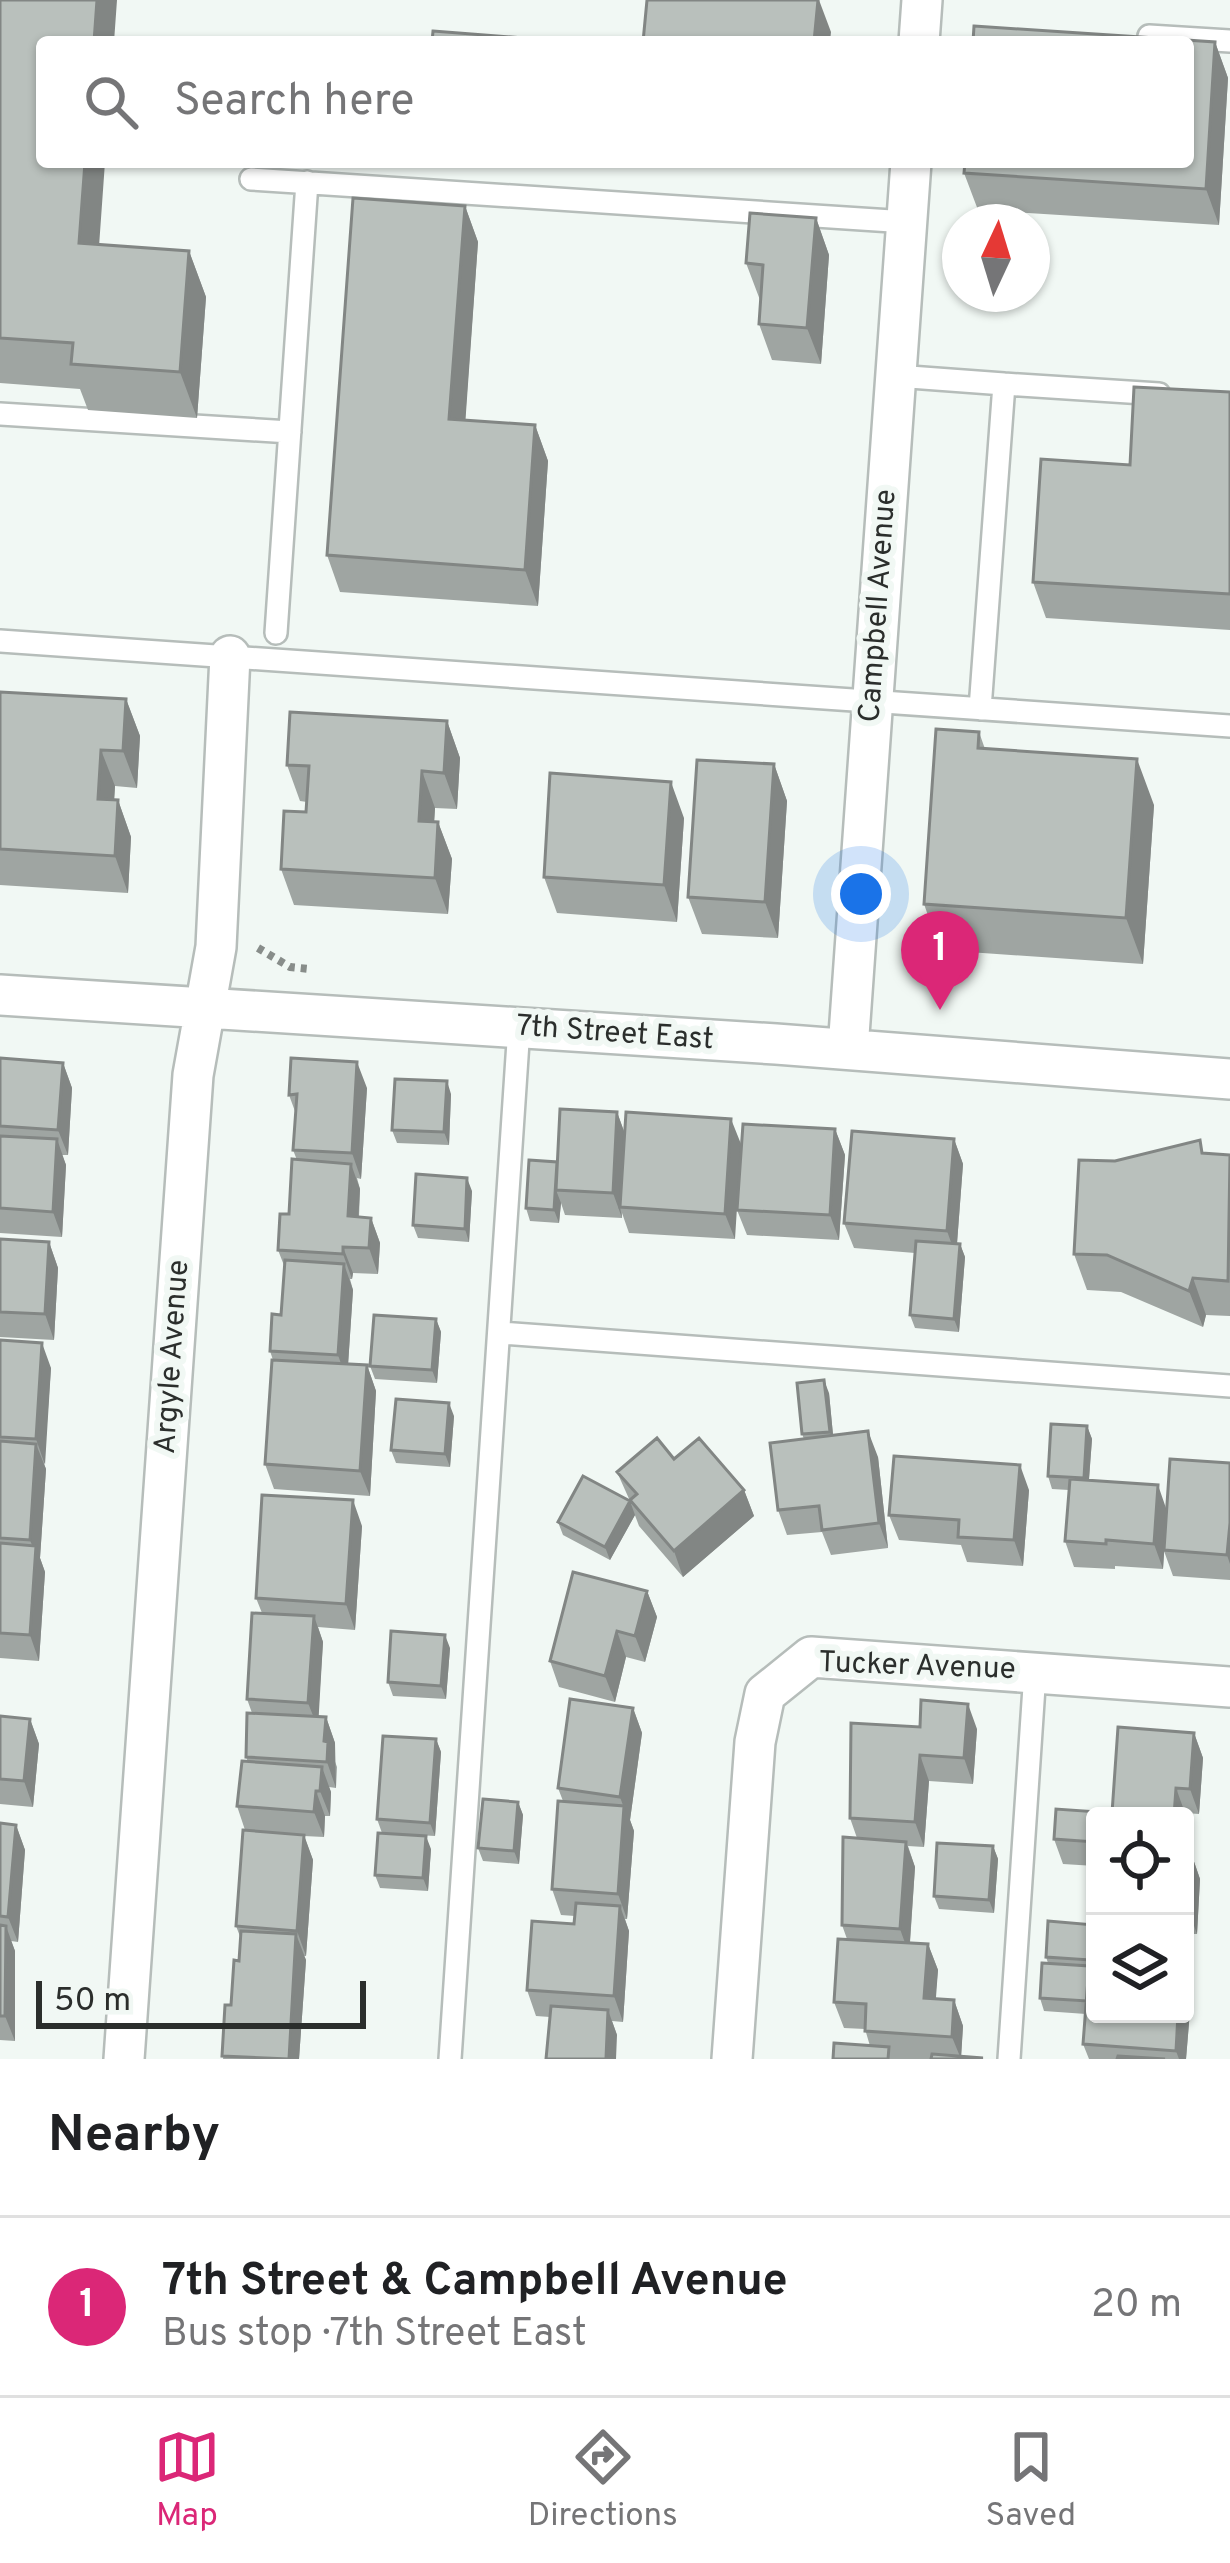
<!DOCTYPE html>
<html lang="en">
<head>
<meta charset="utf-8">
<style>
  body { margin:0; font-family:Overpass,sans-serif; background:#f2f2f2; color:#202124 }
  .controls { position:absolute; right:36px; bottom:36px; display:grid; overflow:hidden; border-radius:12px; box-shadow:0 3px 9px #0004 }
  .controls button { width:108px; height:108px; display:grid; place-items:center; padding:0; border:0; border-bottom:3px solid #e0e0e0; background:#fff; color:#202124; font:60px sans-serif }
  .compass { position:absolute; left:942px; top:204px; width:108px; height:108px; border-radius:50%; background:#fff; box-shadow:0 3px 9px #0004; rotate:4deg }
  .scale { position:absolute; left:36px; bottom:30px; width:330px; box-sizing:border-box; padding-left:12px; border:6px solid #2b2e2c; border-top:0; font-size:33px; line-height:42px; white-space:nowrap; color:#2b2e2c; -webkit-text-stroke:9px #f1f8f4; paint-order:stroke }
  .you { position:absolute; left:861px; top:894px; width:42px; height:42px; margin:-30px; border:9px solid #fff; border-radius:50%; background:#1a73e8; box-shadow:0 0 0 18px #1a73e833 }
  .badge { display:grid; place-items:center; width:78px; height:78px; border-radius:50%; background:#db2777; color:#fff; font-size:39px; font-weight:700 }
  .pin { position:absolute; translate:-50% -99px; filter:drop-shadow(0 3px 6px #0008) }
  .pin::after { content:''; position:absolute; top:63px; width:42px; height:36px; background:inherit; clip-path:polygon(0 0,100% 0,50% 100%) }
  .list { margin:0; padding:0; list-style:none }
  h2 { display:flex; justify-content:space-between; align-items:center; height:156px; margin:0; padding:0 48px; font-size:51px }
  h2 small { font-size:39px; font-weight:400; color:#757577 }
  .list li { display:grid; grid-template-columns:78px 1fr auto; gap:36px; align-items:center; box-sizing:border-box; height:180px; padding:0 48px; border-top:3px solid #e0e0e0 }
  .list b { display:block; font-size:45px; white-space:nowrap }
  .list p { margin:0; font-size:39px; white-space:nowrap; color:#757577 }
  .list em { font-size:39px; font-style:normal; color:#757577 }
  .icon { flex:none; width:66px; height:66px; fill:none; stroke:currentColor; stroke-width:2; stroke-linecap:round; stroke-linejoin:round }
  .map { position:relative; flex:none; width:1230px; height:2059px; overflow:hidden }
  .search { position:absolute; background:#fff; box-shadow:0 3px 9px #0004; left:36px; right:36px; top:36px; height:132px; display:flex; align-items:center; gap:30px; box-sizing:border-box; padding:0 42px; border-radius:12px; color:#757577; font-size:45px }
  .sheet { height:336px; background:#fff }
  nav { display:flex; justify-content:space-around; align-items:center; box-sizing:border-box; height:168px; border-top:3px solid #e0e0e0; background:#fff; font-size:33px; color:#757577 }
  nav a { display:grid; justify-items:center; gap:6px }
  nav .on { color:#db2777 }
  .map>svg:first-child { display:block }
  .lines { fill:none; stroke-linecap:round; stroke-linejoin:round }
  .service-casing { stroke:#b6bdba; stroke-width:26 }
  .minor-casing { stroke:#b6bdba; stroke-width:44 }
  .path { stroke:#888d8a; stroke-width:8; stroke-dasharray:6 6; stroke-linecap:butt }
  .service { stroke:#fff; stroke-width:21 }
  .minor { stroke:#fff; stroke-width:39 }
  .wall { fill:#9fa5a2 }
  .shaded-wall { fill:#828684 }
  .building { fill:#b9c0bc; stroke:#828684; stroke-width:3 }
  .labels { text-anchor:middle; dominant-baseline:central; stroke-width:12; stroke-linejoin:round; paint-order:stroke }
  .street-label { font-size:30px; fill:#2b2e2c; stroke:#f1f8f4 }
</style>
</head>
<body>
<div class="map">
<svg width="1230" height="2059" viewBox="0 0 1230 2059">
  <rect width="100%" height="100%" fill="#f1f8f4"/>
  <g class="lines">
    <defs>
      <path id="service" d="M1149 36 1230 41
        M251 179 907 222
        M896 376 1004 384 980 709
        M1004 384 1159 394
        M0 414 290 432
        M276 633 307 182
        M0 641 1230 726
        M500 1333 1230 1386
        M450 2059 519 1027
        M1009 2059 1035 1672"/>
      <path id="minor" d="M919 42 922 0
        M0 995 776 1044 1230 1079
        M848 1049 911 162
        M124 2059 193 1075 216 947 230 656
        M732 2059 755 1742 765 1694 811 1657 1230 1687"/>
    </defs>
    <!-- service casing -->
    <use href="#service" class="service-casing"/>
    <!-- minor casing -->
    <use href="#minor" class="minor-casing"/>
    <!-- path -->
    <path class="path" d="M258 948 290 967 309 969"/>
    <!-- service -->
    <use href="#service" class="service"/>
    <!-- minor -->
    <use href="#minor" class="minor"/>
  </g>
  <!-- wall -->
  <path class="wall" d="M0 0 99 245 189 251 206 297 197 418 88 410 80 389 0 383Z
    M1215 42 1228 78 1219 225 978 210 964 173Z
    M780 162H820V166Z
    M465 206 478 242 465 420 535 425 548 461 538 606 340 592 327 555Z
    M816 218 829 255 821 364 772 360 759 324 760 300 746 263Z
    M1230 392V630L1046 618 1033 582 1130 465Z
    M0 692 126 699 140 736 137 788 115 786 114 800H118L131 837 128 893 0 885Z
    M447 721 460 758 457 809 435 808 434 822H438L452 859 448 914 294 905 281 869 306 812 307 802 300 801 287 765Z
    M979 732 985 749 1154 805 1143 964 940 950 924 904Z
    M774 764 787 801 778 938 702 934 688 897Z
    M684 818 677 922 557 913 544 877Z
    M0 1058 63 1063 72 1088 68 1155H62L66 1165 62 1237 0 1233Z
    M367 1088 361 1179 357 1178 360 1189 359 1217 371 1218 380 1243 378 1274 353 1273 352 1279H350L353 1290 348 1364 367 1365 376 1391 370 1496 274 1489 265 1464 273 1360 270 1351 281 1315 285 1268 278 1250 289 1214 297 1160 293 1150 296 1114 289 1095Z
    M451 1094 449 1145 397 1143 392 1130Z
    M617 1112 625 1134 731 1119 735 1239 629 1233 622 1213V1218L565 1215 561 1203 559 1223 530 1221 526 1208Z
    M835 1129 845 1155 839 1240 747 1235 737 1210Z
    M954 1139 963 1164 957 1244H960L965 1257 959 1332 915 1328 910 1315 915 1253 854 1248 844 1223Z
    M1204 1153 1230 1155V1316L1206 1315 1203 1327 1121 1292 1087 1290 1074 1254 1115 1161Z
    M472 1191 469 1242 418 1238 413 1225Z
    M0 1239 49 1242 58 1268 54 1340 0 1337Z
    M436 1319 441 1332 437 1383 375 1379 370 1366Z
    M0 1340 51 1368 44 1464 46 1469 40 1558 45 1572 39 1661 0 1658Z
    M829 1393 833 1435 878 1457 888 1548 831 1555 822 1532 787 1535 778 1510 804 1439 802 1434Z
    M454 1416 450 1467 396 1463 391 1450Z
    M1087 1426 1092 1439 1089 1480 1167 1510 1230 1463V1580L1173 1576 1164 1551 1163 1569 1115 1566V1569L1074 1567 1065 1541 1069 1490 1052 1489 1048 1476Z
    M674 1459 744 1490 754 1516 683 1577 639 1526 630 1502 635 1515 610 1560 563 1535 558 1522 630 1501 617 1472Z
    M1029 1490 1023 1566 967 1562 961 1545 899 1540 889 1515Z
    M362 1526 355 1630 318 1627 323 1642 318 1717H326L335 1743 334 1759 337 1767 336 1788 329 1787 331 1792 330 1816H325L324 1837 304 1836 313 1860 306 1956H304L306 1960 299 2059H223L239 1961 241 1939 236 1926 245 1830 237 1806 248 1762 246 1757 252 1713 247 1699 262 1613 256 1598Z
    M647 1591 657 1617 645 1662 626 1657 615 1702 559 1687 550 1661Z
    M450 1648 446 1699 393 1696 388 1682Z
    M633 1708 642 1733 630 1820 634 1831 627 1919H625L629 1931 623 2022 612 2021 617 2035 550 2017 536 2016 527 1990 574 1924 575 1916 561 1915 552 1889 563 1801 558 1788Z
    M0 1716 30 1719 39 1744 33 1807 0 1804Z
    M920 1727 977 1729 973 1784 929 1781 924 1847 908 1846 915 1867 910 1943 928 1944 938 1970 935 1999 954 2000 963 2026 961 2056 984 2059H833L870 2046 865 2029 844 2028 834 2002 847 1939 842 1925 857 1838 850 1818Z
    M1118 1727 1194 1733 1203 1758 1199 1814 1185 1813V1816H1095V1866L1063 1864 1054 1839 1056 1809 1112 1813Z
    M436 1739 441 1752 435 1836 382 1833 377 1819Z
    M518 1802 523 1815 519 1864 483 1861 478 1848Z
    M0 1823 16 1825 25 1850 18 1942 11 1941 15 1951V2041L0 2040Z
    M993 1846 998 1859 994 1913 939 1909 934 1896Z
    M431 1849 428 1891 380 1888 375 1875Z
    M1185 1853H1191L1200 1879 1197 1934H1185Z
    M1095 1925V2014L1190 2011 1186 2059H1089L1083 2044 1086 2014 1044 2011 1040 1998 1048 1963 1046 1957Z"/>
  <!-- shaded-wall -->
  <path class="shaded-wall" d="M97 0H117L114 42H94Z
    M818 0H819L831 32 830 42H814Z
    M1215 42 1228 78 1219 225 1206 189Z
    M85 162H105L96 289 79 243Z
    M465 206 478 242 463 455 449 419Z
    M816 218 829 255 821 364 807 328Z
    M189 251 206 297 197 418 180 372Z
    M535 425 548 461 538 606 525 570Z
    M126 699 140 736 137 788 123 751Z
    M447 721 460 758 457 809 444 773Z
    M101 750 115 786 112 836 98 799Z
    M1137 759 1154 805 1143 964 1126 918Z
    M774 764 787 801 778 938 765 902Z
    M422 771 435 808 432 858 419 821Z
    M671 782 684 818 677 922 664 885Z
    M118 800 131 837 128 893 115 856Z
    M438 822 452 859 448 914 435 878Z
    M357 1062 367 1088 361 1179 352 1153Z
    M63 1063 72 1088 68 1155 58 1130Z
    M447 1081 451 1094 449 1145 444 1132Z
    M617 1112 626 1137 620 1207 622 1218 613 1193Z
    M731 1119 741 1144 735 1239 725 1214Z
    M835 1129 845 1155 839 1240 830 1215Z
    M57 1139 66 1165 62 1237 53 1212Z
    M954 1139 963 1164 956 1256 947 1231Z
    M558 1162 556 1190 561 1203 559 1223 554 1210Z
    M351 1164 360 1189 357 1242 348 1216Z
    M467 1178 472 1191 469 1242 465 1229Z
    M371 1218 380 1243 378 1274 369 1248Z
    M49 1242 58 1268 54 1340 45 1314Z
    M960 1244 965 1257 959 1332 954 1319Z
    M343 1247 353 1273 352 1279 343 1254Z
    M344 1264 353 1290 347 1381 338 1355Z
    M1193 1278 1206 1315 1203 1327 1189 1291Z
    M436 1319 441 1332 437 1383 432 1370Z
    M42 1343 51 1368 45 1465 36 1439Z
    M367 1365 376 1391 370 1496 360 1471Z
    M824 1380 829 1393 834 1445 830 1432Z
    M449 1403 454 1416 450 1467 445 1454Z
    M1087 1426 1092 1439 1088 1491 1084 1478Z
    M868 1431 878 1457 888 1548 879 1523Z
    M36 1444 46 1469 40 1558 45 1572 39 1661 30 1635 35 1553 30 1540Z
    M1020 1465 1029 1490 1023 1566 1014 1540Z
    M1158 1485 1167 1511 1163 1569 1154 1544Z
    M744 1490 754 1516 683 1577 674 1551Z
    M353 1500 362 1526 355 1630 346 1604Z
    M630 1501 635 1515 610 1560 605 1547Z
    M1229 1522 1230 1525V1564L1227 1555Z
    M647 1591 657 1617 645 1662 635 1636Z
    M314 1616 323 1642 318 1728 308 1703Z
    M617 1631 626 1657 615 1702 605 1676Z
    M445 1635 450 1648 446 1699 441 1686Z
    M968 1704 977 1729 973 1784 964 1758Z
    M633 1708 642 1733 630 1820 634 1831 627 1919 618 1894 624 1808 620 1797Z
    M326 1717 335 1743 336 1788 327 1762 324 1741Z
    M30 1719 39 1744 33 1807 24 1781Z
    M1194 1733 1203 1758 1199 1814 1190 1789Z
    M436 1739 441 1752 435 1836 430 1823Z
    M920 1755 929 1781 924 1847 915 1822Z
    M322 1767 331 1792 330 1816 320 1791Z
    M1176 1788 1185 1813V1816H1174Z
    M316 1791 325 1816 324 1837 314 1812Z
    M518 1802 523 1815 519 1864 514 1851Z
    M16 1825 25 1850 18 1942 8 1917Z
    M304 1835 313 1860 306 1956 297 1931Z
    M426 1836 431 1849 428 1891 423 1878Z
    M906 1842 915 1867 909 1954 900 1929Z
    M993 1846 998 1859 994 1913 989 1900Z
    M1191 1853 1200 1879 1197 1934 1188 1909Z
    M620 1906 629 1931 623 2022 614 1996Z
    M6 1926 15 1951V2041L5 2016Z
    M296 1934 306 1960 299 2059H289Z
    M928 1944 938 1970 934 2024 924 1998Z
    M1185 1999 1190 2011 1186 2059H1179L1176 2051 1178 2014H1185Z
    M954 2000 963 2026 961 2059 952 2037Z
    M608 2010 617 2035 616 2059H606Z"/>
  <!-- building -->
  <path class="building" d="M0 0H97L94 42H42V162H85L79 243 189 251 180 372 71 364 73 343 0 338Z
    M647 0H818L814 42H643Z
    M974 26 1215 42 1206 189 964 173 965 162H1188V42H973Z
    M433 31 576 42H432Z
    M353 198 465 206 449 419 535 425 525 570 327 555Z
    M750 213 816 218 807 328 759 324 763 265 746 263Z
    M1134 387 1230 392V594L1033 582 1041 459 1130 465Z
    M0 692 126 699 123 751 101 750 98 799 118 800 115 856 0 849Z
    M290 712 447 721 444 773 422 771 419 821 438 822 435 878 281 869 284 811 306 812 309 766 287 765Z
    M936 729 979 732 978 748 1137 759 1126 918 924 904Z
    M697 760 774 764 765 902 688 897Z
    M550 773 671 782 664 885 544 877Z
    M0 1058 63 1063 58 1130 0 1126Z
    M291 1058 357 1062 352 1153 293 1150 297 1094 289 1095Z
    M395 1079 447 1081 444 1132 392 1130Z
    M560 1109 617 1112 613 1193 556 1190Z
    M626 1112 731 1119 725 1214 620 1207Z
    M743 1124 835 1129 830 1215 737 1210Z
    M852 1131 954 1139 947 1231 844 1223Z
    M0 1136 57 1139 53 1212 0 1208Z
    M1200 1140 1202 1153 1230 1155 1228 1281 1193 1278 1189 1291 1107 1255 1074 1254 1079 1160 1115 1161Z
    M292 1159 351 1164 348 1216 371 1218 369 1248 343 1247V1254L278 1250 280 1214H289Z
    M529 1160 557 1162 554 1210 526 1208Z
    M416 1174 467 1178 465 1229 413 1225Z
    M0 1239 49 1242 45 1314 0 1312Z
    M916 1241 960 1244 954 1319 910 1315Z
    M285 1260 344 1264 338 1355 270 1351 272 1314 281 1315Z
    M374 1315 436 1319 432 1370 370 1366Z
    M0 1340 42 1343 36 1439 0 1437Z
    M272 1360 367 1365 360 1471 265 1464Z
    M824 1380 830 1432 802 1434 797 1383Z
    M396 1399 449 1403 445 1454 391 1450Z
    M1051 1424 1087 1426 1084 1478 1048 1476Z
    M868 1431 879 1523 822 1530 819 1506 778 1510 770 1443Z
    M657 1438 674 1459 699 1438 744 1490 674 1551 630 1500 637 1494 617 1472Z
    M0 1441 36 1444 30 1540 0 1538Z
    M894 1456 1020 1465 1014 1540 958 1537 959 1520 889 1515Z
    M1170 1459 1230 1463V1523L1227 1555 1164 1550Z
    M583 1476 630 1501 605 1547 558 1522Z
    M1070 1479 1158 1485 1154 1544 1106 1540V1544L1065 1541Z
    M262 1495 353 1500 346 1604 256 1598Z
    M0 1543 36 1546 30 1635 0 1633Z
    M573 1572 647 1591 635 1636 617 1631 605 1676 550 1661Z
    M252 1613 314 1616 308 1703 247 1699Z
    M391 1631 445 1635 441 1686 388 1682Z
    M570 1699 633 1708 620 1797 558 1788Z
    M921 1700 968 1704 964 1758 920 1755 915 1822 850 1818 851 1723 920 1727Z
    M247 1713 326 1717 324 1741 328 1742 327 1762 246 1757Z
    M0 1716 30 1719 24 1781 0 1779Z
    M1118 1727 1194 1733 1190 1789 1176 1788 1174 1816H1095V1842L1054 1839 1056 1809 1112 1813Z
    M383 1736 436 1739 430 1823 377 1819Z
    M242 1761 322 1767 320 1791H316L314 1812 237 1806Z
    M483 1799 518 1802 514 1851 478 1848Z
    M558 1801 624 1806 618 1894 552 1889Z
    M0 1823 16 1825 8 1917 0 1916Z
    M243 1830 304 1835 297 1931 236 1926Z
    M378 1833 426 1836 423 1878 375 1875Z
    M843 1837 906 1842 900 1929 842 1925Z
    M937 1843 993 1846 989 1900 934 1896Z
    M1185 1853H1191L1188 1909H1185Z
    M576 1903 620 1906 614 1996 527 1990 532 1921 574 1924Z
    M1048 1921 1095 1925 1094 1954 1090 1953V1960L1046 1957Z
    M0 1925 6 1926 5 2016H0Z
    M241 1931 296 1934 289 2059 222 2056 225 2005H231L234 1960 239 1961Z
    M838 1939 928 1944 924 1998 954 2000 952 2037 865 2031 866 2004 834 2002Z
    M1090 1953 1095 1954V2014H1178L1176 2051 1083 2044Z
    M1042 1963 1089 1966 1087 2001 1040 1998Z
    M551 2006 608 2010 606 2059H546Z
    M834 2043 889 2047 888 2059H833Z
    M932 2054 983 2058 931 2059Z
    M1118 2056 1165 2059H1117Z"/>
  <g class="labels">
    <!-- street labels -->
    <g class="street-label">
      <text transform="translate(879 606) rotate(-86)">Campbell Avenue</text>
      <text transform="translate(615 1034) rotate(4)">7th Street East</text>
      <text transform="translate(173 1357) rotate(-86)">Argyle Avenue</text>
      <text transform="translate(917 1667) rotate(2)">Tucker Avenue</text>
    </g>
  </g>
</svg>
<div class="controls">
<button><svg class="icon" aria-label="locate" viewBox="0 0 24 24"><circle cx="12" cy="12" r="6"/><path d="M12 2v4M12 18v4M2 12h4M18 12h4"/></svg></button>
<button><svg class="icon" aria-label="layers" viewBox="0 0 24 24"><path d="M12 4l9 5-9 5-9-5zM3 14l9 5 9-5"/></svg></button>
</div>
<svg class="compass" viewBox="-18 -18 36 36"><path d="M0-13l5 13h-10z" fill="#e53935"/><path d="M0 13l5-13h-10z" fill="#757577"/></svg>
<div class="scale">50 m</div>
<div class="you"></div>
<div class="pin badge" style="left:940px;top:1010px">1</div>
<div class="search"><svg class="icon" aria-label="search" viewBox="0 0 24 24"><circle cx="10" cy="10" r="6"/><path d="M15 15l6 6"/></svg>Search here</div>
</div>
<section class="sheet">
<h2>Nearby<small></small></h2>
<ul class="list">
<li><span class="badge">1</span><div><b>7th Street &amp; Campbell Avenue</b><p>Bus stop · 7th Street East</p></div><em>20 m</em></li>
</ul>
</section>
<nav>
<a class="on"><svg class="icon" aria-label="map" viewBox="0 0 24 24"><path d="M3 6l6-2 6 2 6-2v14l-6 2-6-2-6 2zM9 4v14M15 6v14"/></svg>Map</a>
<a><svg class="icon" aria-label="directions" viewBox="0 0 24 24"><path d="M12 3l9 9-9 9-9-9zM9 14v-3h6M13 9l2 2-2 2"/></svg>Directions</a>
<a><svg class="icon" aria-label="saved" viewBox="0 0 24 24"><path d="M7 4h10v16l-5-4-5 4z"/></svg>Saved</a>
</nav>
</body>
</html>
